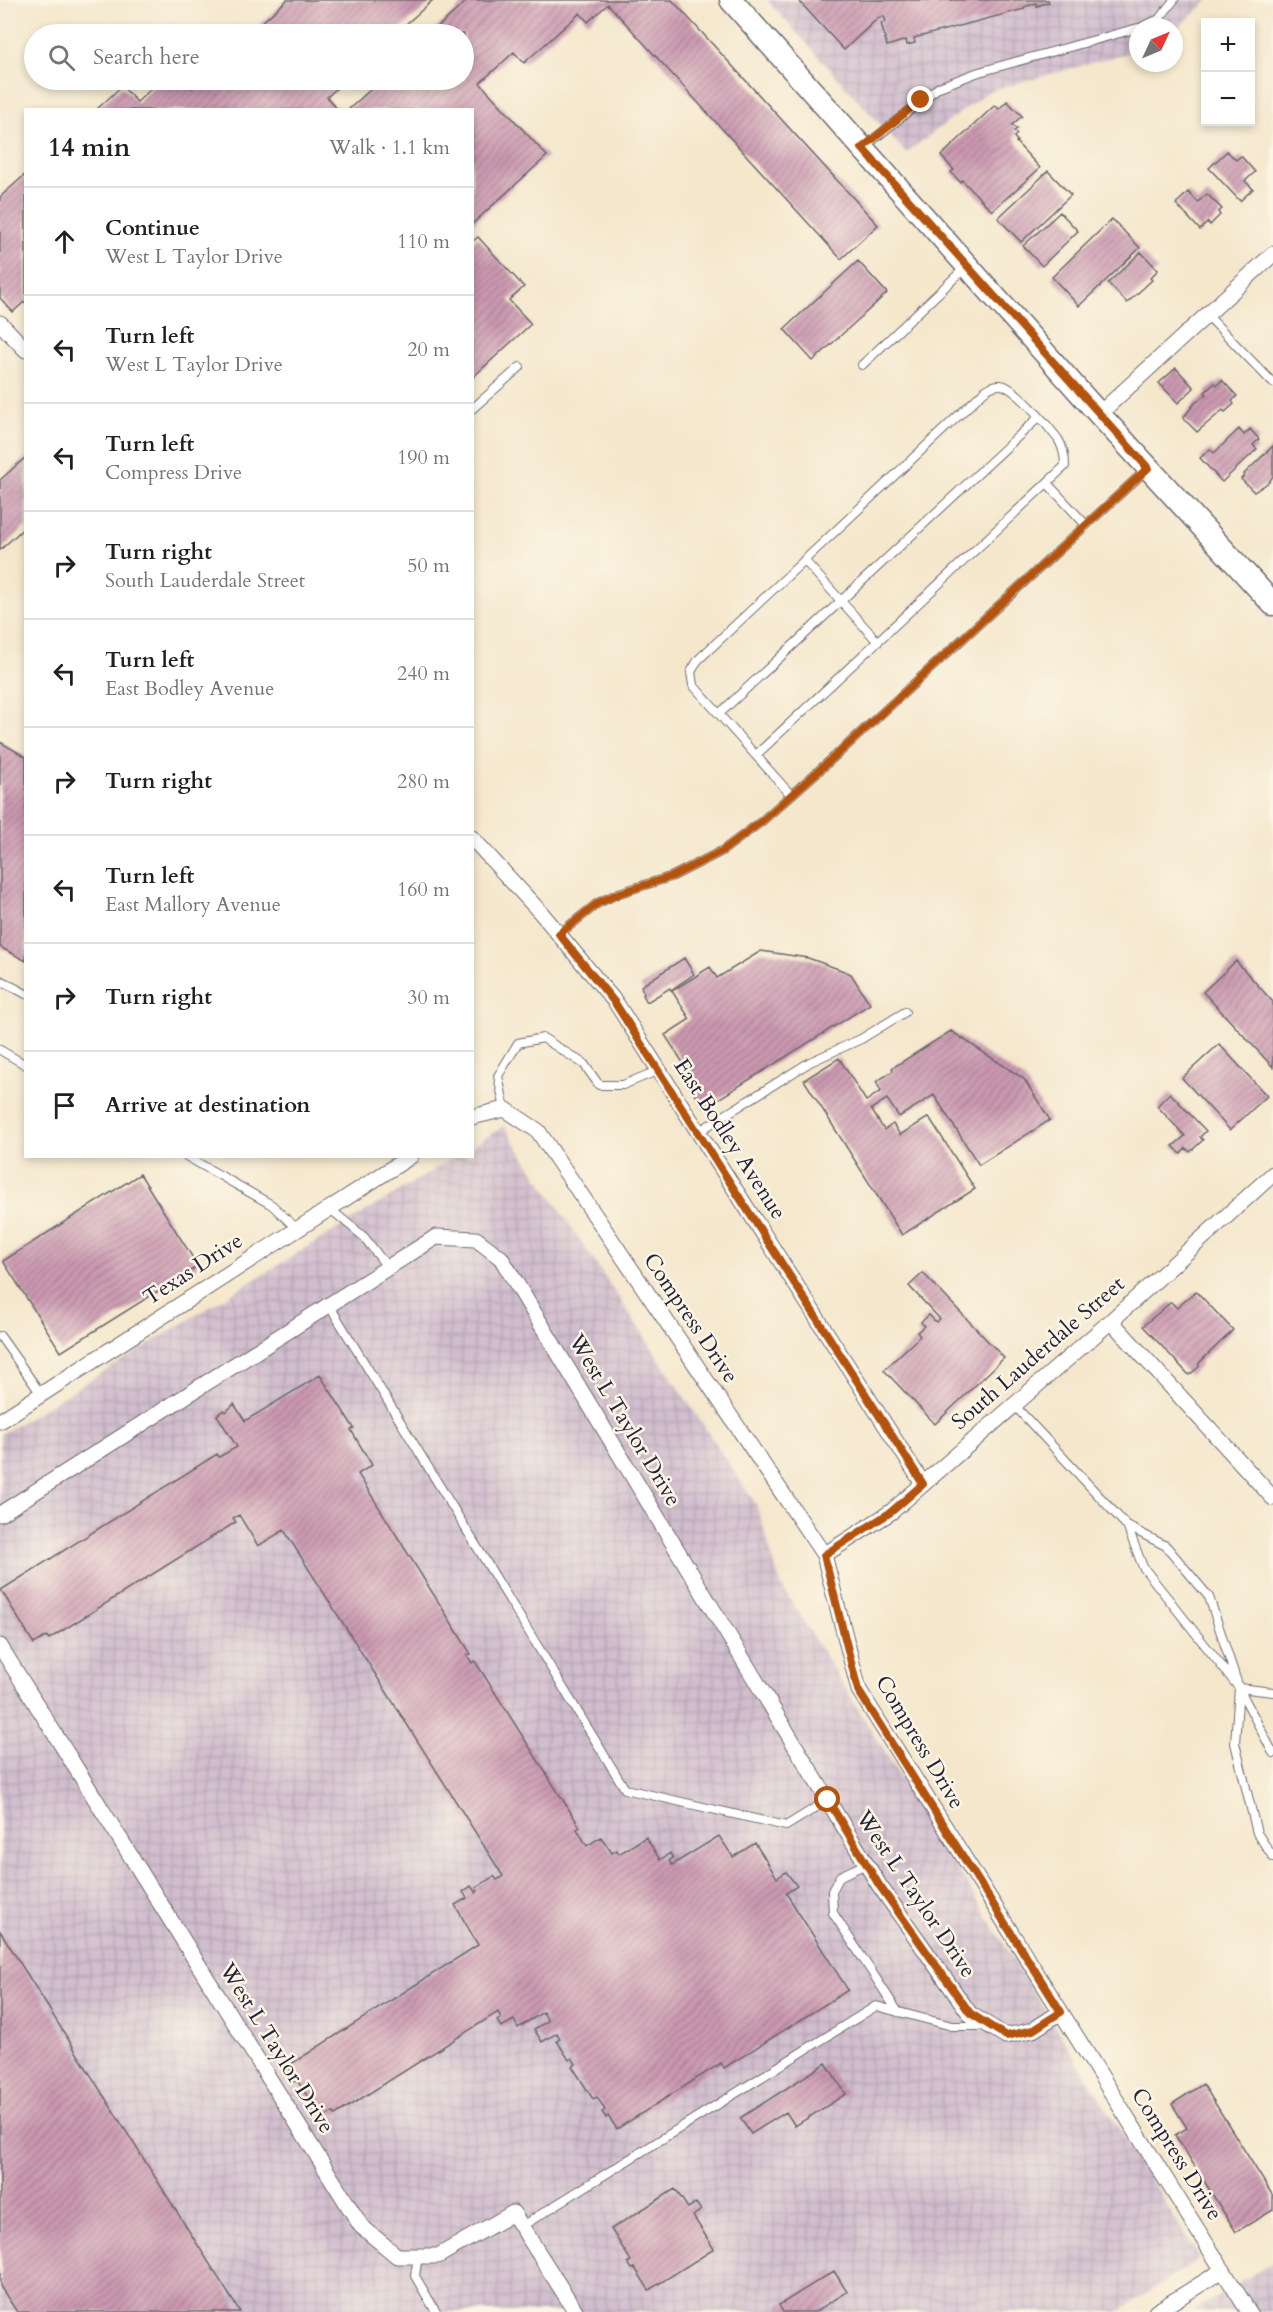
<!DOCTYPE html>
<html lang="en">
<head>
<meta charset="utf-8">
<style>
  body { margin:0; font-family:Cardo,serif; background:#f6f6f6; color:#202124 }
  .controls { position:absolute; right:18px; top:18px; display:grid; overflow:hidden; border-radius:0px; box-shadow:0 3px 9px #0003 }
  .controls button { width:54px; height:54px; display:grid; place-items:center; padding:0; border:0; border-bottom:2px solid #e0e0e0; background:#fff; color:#202124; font:30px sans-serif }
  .compass { position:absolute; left:1129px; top:18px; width:54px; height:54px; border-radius:50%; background:#fff; box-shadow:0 3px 9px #0003; rotate:46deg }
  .stop { position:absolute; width:18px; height:18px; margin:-14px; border:4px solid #b45309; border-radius:50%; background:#fff }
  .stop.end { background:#b45309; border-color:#fff; box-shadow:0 2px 6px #0008 }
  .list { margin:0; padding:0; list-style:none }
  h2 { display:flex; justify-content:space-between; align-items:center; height:78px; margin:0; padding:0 24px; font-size:26px }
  h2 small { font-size:20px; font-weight:400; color:#757577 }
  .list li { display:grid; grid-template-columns:39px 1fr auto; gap:18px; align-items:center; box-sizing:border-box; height:108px; padding:0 24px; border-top:2px solid #e0e0e0 }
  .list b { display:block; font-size:22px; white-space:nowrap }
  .list p { margin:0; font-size:20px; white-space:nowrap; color:#757577 }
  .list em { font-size:20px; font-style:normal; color:#757577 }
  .icon { flex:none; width:33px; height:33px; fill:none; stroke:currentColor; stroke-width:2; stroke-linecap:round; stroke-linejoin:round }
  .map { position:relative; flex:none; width:1273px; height:2312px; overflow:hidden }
  .search { position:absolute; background:#fff; box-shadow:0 3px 9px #0003; left:24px; top:24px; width:450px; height:66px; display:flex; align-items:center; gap:15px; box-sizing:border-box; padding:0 21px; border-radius:33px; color:#757577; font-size:22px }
  .panel { position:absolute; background:#fff; box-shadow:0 3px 9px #0003; left:24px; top:108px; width:450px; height:1050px; border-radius:0px }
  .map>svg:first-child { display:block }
  .industrial { fill:url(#industrial-grid) }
  .building { fill:url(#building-hatch) }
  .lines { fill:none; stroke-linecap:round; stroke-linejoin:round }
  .service-casing { stroke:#6c676e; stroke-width:10 }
  .minor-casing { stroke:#6c676e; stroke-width:17 }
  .secondary-casing { stroke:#6c676e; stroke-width:25 }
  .service { stroke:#fff; stroke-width:8 }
  .minor { stroke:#fff; stroke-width:15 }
  .secondary { stroke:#fff; stroke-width:22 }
  .route { stroke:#b45309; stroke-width:8 }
  .labels { text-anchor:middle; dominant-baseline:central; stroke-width:5; stroke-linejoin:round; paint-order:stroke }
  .street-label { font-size:22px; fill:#22223b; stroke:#fcf5e5 }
</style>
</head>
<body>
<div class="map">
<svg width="1273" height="2312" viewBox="0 0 1273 2312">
  <defs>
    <pattern id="industrial-grid" width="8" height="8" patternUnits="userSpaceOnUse" patternTransform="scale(1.5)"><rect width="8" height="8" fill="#d0bdcd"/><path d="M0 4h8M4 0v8" fill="none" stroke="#b2a2b1"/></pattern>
    <pattern id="building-hatch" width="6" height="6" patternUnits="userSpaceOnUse" patternTransform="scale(1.5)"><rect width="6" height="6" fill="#cb99b0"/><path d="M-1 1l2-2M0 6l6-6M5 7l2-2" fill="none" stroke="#a47c90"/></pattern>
  </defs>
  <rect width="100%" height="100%" fill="#fcf5e5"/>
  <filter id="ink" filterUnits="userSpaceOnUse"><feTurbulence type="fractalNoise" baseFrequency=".0167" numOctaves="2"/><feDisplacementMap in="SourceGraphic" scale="12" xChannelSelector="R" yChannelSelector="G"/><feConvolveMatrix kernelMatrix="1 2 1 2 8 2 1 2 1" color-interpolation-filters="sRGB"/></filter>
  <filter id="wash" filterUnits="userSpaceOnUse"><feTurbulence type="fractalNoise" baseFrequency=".008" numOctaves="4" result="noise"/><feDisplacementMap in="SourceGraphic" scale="24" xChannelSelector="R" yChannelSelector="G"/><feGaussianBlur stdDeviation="1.35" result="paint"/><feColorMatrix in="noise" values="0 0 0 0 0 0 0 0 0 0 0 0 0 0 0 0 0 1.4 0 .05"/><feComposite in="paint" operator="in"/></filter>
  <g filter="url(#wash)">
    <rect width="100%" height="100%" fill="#f4e7cc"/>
    <!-- industrial -->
    <path class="industrial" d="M767 0H1209L1174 31V27H1138V50L989 91 906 153Z
      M504 1126 756 1504 781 1585 1200 2259 1117 2312H0V1435L455 1157 472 1156 473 1146Z
      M1273 2262V2312H1193L1216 2297Z"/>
    <g id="blocks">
      <!-- building -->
      <path class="building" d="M287 0H433L395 34H249Z
        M468 0H672L878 225 841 259 608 4 588 22 580 13 524 63 514 52 480 83 547 156 472 224V110H348L381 80H464V34H430Z
        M798 0H1048L1049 2 1037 6 1036 3 1024 7V9L914 38 915 43 907 45 906 40 887 46 881 23 886 22 884 16 878 18 844 50Z
        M161 80H184L191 88 200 80H346L327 97 338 110H96L122 86 137 102Z
        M1007 101 1022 116 1012 125 1017 129 1014 131 1017 134 1014 137 1017 141 1016 142 1040 168 992 211 962 180 960 182 951 172 954 170 941 156 995 105 999 109Z
        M1227 151 1236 160 1241 156 1255 172 1245 181 1253 189 1240 201 1209 168Z
        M1048 171 1071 195 1021 242 998 218Z
        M26 174V303L24 302 13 312 0 298V197Z
        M1188 192 1198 202 1207 194 1222 209 1218 212 1220 215 1210 225 1208 222 1200 230 1176 204Z
        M1060 212 1078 231 1042 266 1023 246Z
        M1112 219 1140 248 1079 306 1052 277Z
        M478 237 524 287 509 300 531 324 472 378V242Z
        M1141 252 1158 270 1150 278 1152 280 1127 303 1108 283Z
        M858 261 887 293 813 361 784 329Z
        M1176 368 1194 388 1178 403 1159 383Z
        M1222 380 1237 396 1232 401 1234 404 1225 412 1223 410 1197 432 1183 418 1195 403 1207 394 1205 392 1215 383 1217 385Z
        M1239 429 1244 435 1250 429 1259 439 1253 445 1257 449 1222 482 1200 458 1210 449 1214 453Z
        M1273 446V476L1269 482 1254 492 1241 479 1245 475 1244 474Z
        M26 457V526L0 550V480Z
        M0 742 26 757V961L0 947Z
        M761 951 808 958 844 971 851 974 870 1004 704 1108 685 1078 691 1075 665 1035 690 1019 672 991 710 967 717 978Z
        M684 958 694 974 671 990 670 988 647 1002 643 995 644 994 641 986Z
        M1236 961 1273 1002V1067L1203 992Z
        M951 1031 1024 1079 1050 1120 979 1165 934 1095 899 1117 887 1099 871 1109 884 1130 893 1124 900 1135 929 1117 975 1189 902 1235 804 1080 839 1058 866 1101 881 1091 876 1082 893 1071 892 1068Z
        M1219 1044 1267 1096 1230 1130 1182 1078Z
        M1170 1093 1206 1131 1200 1137 1203 1140 1190 1152 1186 1148 1181 1154 1173 1146 1185 1136 1157 1106Z
        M140 1174 198 1266 61 1352 3 1261Z
        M923 1273 1004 1358 935 1424 884 1370 920 1336 917 1332 924 1326 921 1322 929 1315 936 1322 940 1319 909 1286Z
        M1196 1291 1233 1330 1199 1363V1367L1189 1375 1143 1326 1171 1302 1177 1308Z
        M320 1375 354 1428 351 1430 372 1465 358 1474 471 1654 467 1655 472 1663 475 1661 580 1827 577 1829 587 1846 601 1837 612 1853 617 1850 619 1854 646 1837 660 1860 670 1853 673 1858 669 1861 672 1865 719 1836 733 1857 755 1843 777 1878 786 1872 797 1886 786 1893 848 1990 724 2068 721 2063 617 2129 608 2116 606 2118 602 2112 605 2110 597 2097 593 2099 572 2066 576 2064 572 2058 569 2060 557 2041 560 2039 557 2033 542 2042 534 2029 548 2021 543 2012 518 2028 514 2020 501 2027 497 2021 501 2018 498 2012 335 2115 333 2112 322 2119 297 2080 294 2082 289 2074 292 2073 288 2066 478 1945 455 1905 467 1898 463 1892 471 1886 476 1893 478 1891 476 1888 494 1876 497 1880 503 1876 284 1530 258 1546 239 1515 233 1518 236 1522 49 1639 47 1636 34 1644 1 1590 217 1454 219 1457 237 1447 217 1415 224 1410 226 1412 234 1404 245 1421Z
        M0 1931 240 2312H17L0 2286Z
        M826 2063 846 2094 795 2126 786 2112 751 2134 740 2118Z
        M1203 2084 1273 2196V2210L1236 2232 1175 2135 1187 2128 1172 2104Z
        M675 2189 688 2208 696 2203 701 2210 693 2216 714 2249 649 2290 635 2268 632 2269 628 2263 631 2261 611 2229Z
        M834 2271 847 2292 815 2312H783L779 2305Z"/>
    </g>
  </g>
  <g filter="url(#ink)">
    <use href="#blocks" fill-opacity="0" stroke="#6c676e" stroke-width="1.5"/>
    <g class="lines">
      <defs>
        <path id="service" d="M1142 27 1159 19 1174 0
          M864 147 939 87 979 72 1138 28
          M1207 315 1273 383
          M862 365 966 267
          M472 409 520 367
          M1048 484 1086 525
          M804 560 878 642
          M719 714 1038 418
          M756 755 1065 466C1065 457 1063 447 1058 439 1049 427 1016 387 1001 385 990 384 981 394 974 401L698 660 691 672 693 685 791 795
          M559 934 598 903 619 893 673 876 722 851 762 821 842 750 1146 470
          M0 980 26 994
          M0 1050 26 1065
          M505 1109 498 1076 518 1043 543 1038 584 1064 599 1085H623L659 1070
          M698 1132 810 1062 861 1039 905 1012
          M186 1156 272 1205 297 1229
          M329 1208 364 1237 388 1268
          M329 1305 625 1789 786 1826 828 1800
          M0 1336 41 1394
          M1014 1405 1127 1526 1166 1546 1209 1597 1239 1688 1235 1743 1257 1833 1273 1857
          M1127 1526 1143 1567 1239 1688 1273 1753
          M1239 1688 1273 1692
          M866 1864 840 1876 832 1891 833 1913 898 2012
          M522 2226 876 2006 952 2026H983
          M418 2256 415 2276 436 2312"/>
        <path id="minor" d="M0 323 26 350
          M1099 414 1273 254
          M472 838 542 914 616 1003 923 1484
          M472 1117 505 1109 538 1131 824 1555 859 1690 1249 2312
          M1111 1321 1273 1498
          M0 1421 411 1156
          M0 1514 436 1237 476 1239 501 1258 879 1885 970 2014 1006 2036 1033 2030 1061 2012
          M824 1555 891 1512 1111 1321 1273 1174
          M0 1646 361 2226 397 2256H438L513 2213 576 2312
          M1156 2312 1223 2270"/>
        <path id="secondary" d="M731 0 1099 414 1273 604"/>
      </defs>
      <!-- service casing -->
      <use href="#service" class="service-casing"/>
      <!-- minor casing -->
      <use href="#minor" class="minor-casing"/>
      <!-- secondary casing -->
      <use href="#secondary" class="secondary-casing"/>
      <!-- service -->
      <use href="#service" class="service"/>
      <!-- minor -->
      <use href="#minor" class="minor"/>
      <!-- secondary -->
      <use href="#secondary" class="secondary"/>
    </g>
  </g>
  <g class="lines" filter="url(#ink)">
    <!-- route -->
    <path class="route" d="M828 1800 879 1885 970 2013 1006 2036 1033 2030 1061 2012 858 1690 824 1555 891 1512 923 1484 615 1003 559 934 598 903 620 893 673 876 722 851 762 821 842 750 1148 468 862 148 921 100"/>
  </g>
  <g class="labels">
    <!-- street labels -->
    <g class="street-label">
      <text transform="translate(730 1139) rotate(57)">East Bodley Avenue</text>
      <text transform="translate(193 1269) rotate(-33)">Texas Drive</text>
      <text transform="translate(691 1318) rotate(56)">Compress Drive</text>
      <text transform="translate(1038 1353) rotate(-41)">South Lauderdale Street</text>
      <text transform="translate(625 1420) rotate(59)">West L Taylor Drive</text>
      <text transform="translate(920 1742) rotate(59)">Compress Drive</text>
      <text transform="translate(916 1894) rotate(56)">West L Taylor Drive</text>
      <text transform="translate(277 2048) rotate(58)">West L Taylor Drive</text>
      <text transform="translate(1177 2154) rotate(58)">Compress Drive</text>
    </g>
  </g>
</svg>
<div class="controls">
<button>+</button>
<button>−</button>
</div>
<svg class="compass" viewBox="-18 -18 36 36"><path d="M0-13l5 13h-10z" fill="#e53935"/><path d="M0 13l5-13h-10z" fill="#757577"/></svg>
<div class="stop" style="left:828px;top:1800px"></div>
<div class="stop end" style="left:921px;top:100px"></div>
<div class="search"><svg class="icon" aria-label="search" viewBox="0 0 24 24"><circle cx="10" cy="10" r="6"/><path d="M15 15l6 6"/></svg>Search here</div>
<section class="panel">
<h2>14 min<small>Walk · 1.1 km</small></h2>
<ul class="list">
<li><svg class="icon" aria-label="ahead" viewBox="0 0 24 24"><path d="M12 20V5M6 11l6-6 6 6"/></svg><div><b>Continue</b><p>West L Taylor Drive</p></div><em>110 m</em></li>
<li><svg class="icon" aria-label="left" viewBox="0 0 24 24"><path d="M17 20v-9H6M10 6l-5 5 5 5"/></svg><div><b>Turn left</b><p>West L Taylor Drive</p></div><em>20 m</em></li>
<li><svg class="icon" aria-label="left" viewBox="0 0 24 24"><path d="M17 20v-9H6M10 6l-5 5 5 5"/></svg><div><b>Turn left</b><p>Compress Drive</p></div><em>190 m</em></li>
<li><svg class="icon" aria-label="right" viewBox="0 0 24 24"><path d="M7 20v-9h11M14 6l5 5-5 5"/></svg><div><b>Turn right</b><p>South Lauderdale Street</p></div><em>50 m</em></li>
<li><svg class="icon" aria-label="left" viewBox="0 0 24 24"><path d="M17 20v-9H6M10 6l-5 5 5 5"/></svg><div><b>Turn left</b><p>East Bodley Avenue</p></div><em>240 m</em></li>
<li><svg class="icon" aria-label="right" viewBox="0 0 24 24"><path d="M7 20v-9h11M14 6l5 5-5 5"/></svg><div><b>Turn right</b></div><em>280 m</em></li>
<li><svg class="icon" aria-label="left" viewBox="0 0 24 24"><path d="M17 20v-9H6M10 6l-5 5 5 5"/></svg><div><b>Turn left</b><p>East Mallory Avenue</p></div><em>160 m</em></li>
<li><svg class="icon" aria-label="right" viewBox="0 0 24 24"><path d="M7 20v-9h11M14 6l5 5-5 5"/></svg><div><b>Turn right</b></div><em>30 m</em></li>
<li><svg class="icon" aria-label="arrive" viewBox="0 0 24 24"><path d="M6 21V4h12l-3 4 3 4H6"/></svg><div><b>Arrive at destination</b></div></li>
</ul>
</section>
</div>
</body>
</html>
